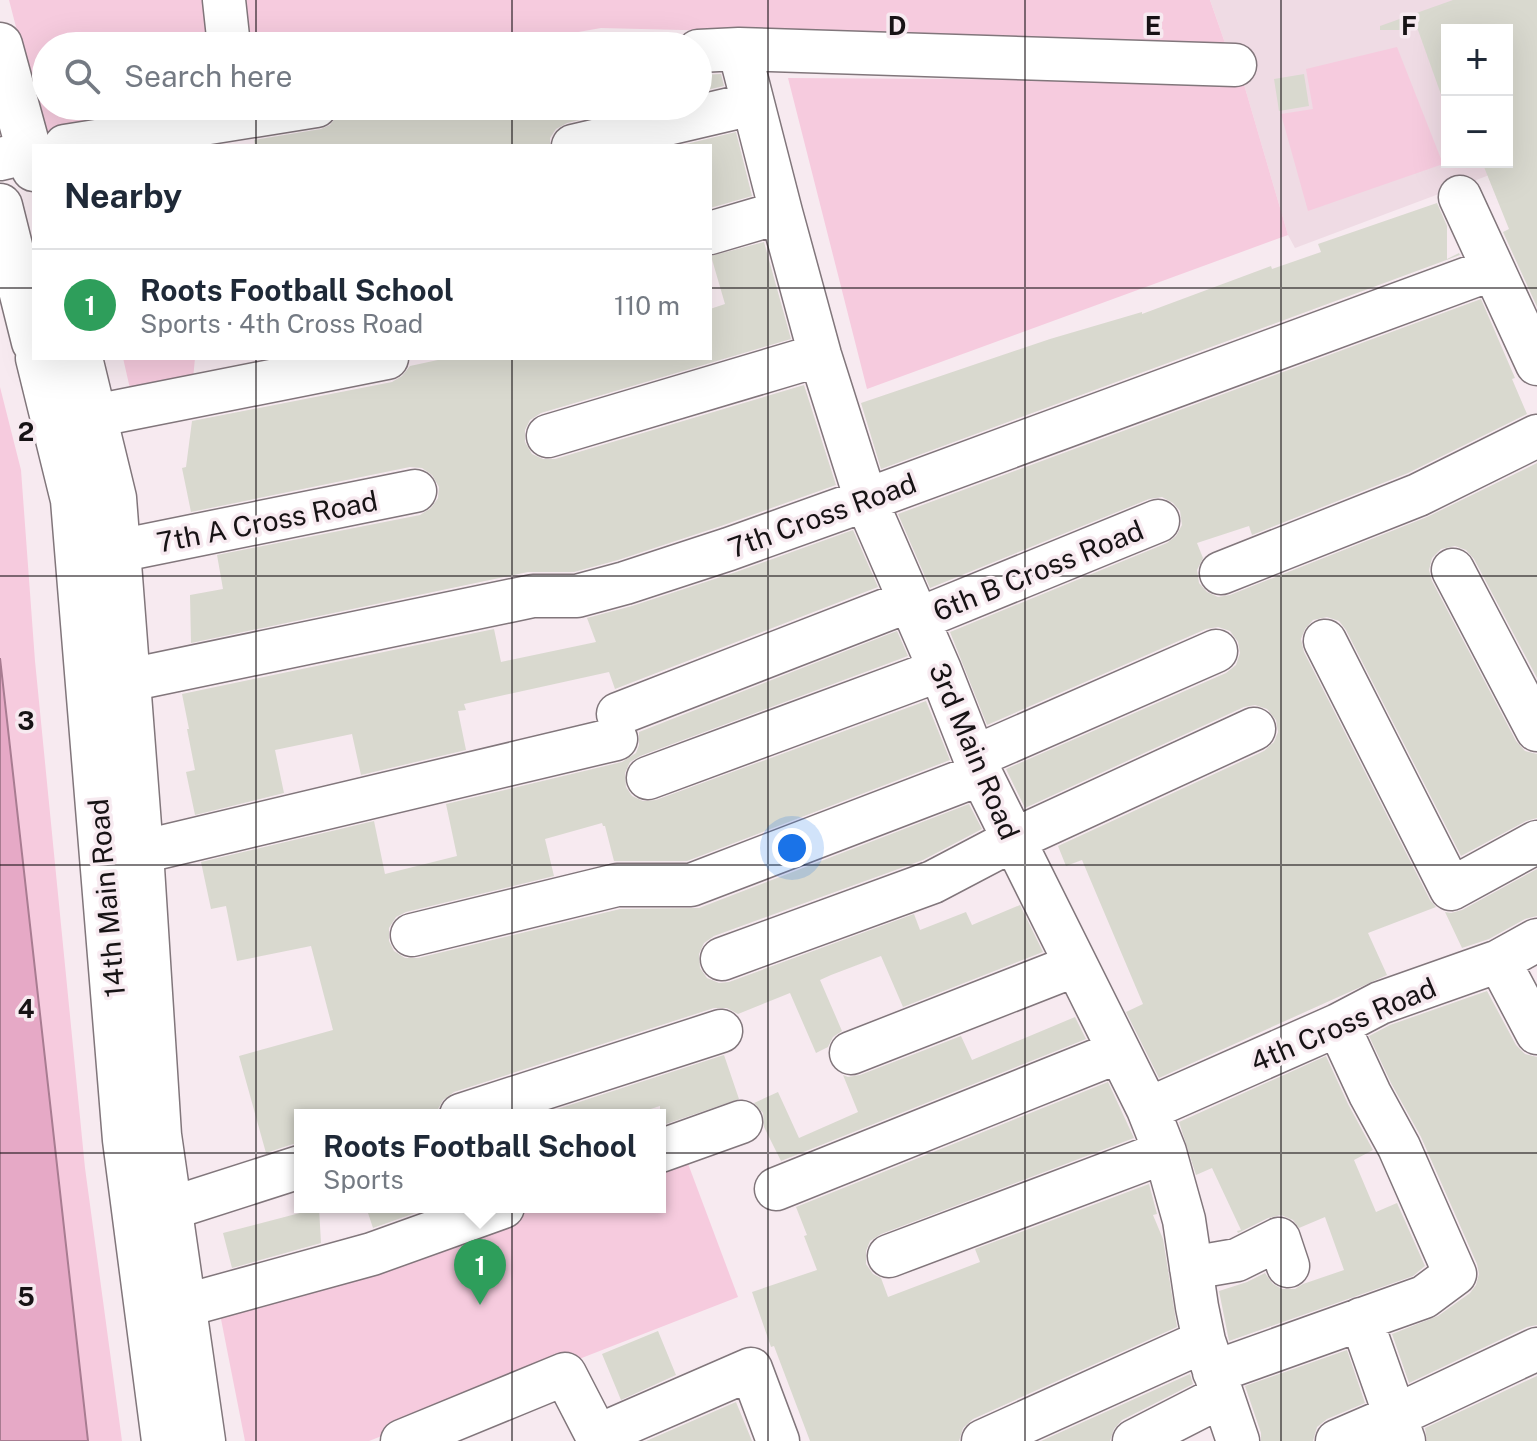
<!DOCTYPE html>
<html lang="en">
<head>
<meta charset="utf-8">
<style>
  body { margin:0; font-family:"Public Sans",sans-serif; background:#f6f6f7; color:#1f2937 }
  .controls { position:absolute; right:24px; top:24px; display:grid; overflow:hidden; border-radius:0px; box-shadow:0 8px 32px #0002 }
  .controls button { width:72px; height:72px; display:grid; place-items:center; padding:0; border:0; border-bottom:2px solid #e0e1e3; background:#fff; color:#1f2937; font:40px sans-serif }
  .you { position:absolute; left:792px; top:848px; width:28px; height:28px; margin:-20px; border:6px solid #fff; border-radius:50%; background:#1a73e8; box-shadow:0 0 0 12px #1a73e833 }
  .badge { display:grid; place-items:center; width:52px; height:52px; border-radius:50%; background:#1a73e8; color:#fff; font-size:26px; font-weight:700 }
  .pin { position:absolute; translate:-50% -66px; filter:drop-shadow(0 2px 4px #0008) }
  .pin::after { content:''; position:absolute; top:42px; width:28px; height:24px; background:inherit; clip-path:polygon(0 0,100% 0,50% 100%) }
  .popup { position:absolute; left:294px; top:1109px; width:372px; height:104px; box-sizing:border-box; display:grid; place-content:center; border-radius:0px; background:#fff; filter:drop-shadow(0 2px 6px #0005); font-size:26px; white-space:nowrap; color:#747a83 }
  .popup b { font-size:30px; color:#1f2937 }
  .popup::after { content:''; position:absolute; left:50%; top:100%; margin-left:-16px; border:16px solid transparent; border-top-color:#fff }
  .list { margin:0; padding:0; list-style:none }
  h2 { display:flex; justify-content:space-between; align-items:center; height:104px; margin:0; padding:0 32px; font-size:34px }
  h2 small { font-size:26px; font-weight:400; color:#747a83 }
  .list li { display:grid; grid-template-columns:52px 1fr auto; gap:24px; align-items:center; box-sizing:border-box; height:112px; padding:0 32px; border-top:2px solid #e0e1e3 }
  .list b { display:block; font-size:30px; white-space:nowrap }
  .list p { margin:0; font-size:26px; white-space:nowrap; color:#747a83 }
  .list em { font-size:26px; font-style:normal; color:#747a83 }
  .icon { flex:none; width:44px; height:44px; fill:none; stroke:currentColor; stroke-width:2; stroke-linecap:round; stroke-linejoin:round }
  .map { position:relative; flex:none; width:1537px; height:1441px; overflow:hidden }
  .search { position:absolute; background:#fff; box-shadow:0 8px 32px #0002; left:32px; top:32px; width:680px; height:88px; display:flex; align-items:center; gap:20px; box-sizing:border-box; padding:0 28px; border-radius:44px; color:#747a83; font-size:30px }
  .panel { position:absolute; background:#fff; box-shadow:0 8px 32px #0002; left:32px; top:144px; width:680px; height:216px; border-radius:0px }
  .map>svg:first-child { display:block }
  .built { fill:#efdbe4; fill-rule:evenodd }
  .green { fill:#f6cbde }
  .water { fill:#e6a9c6; stroke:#a87c91; stroke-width:2 }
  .building { fill:#d9d9cf }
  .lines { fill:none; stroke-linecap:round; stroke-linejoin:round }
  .street-casing { stroke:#81767b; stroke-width:45 }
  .secondary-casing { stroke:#81767b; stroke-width:47 }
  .street { stroke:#fff; stroke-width:42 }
  .secondary { stroke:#fff; stroke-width:44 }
  .grid { fill:none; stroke:#171315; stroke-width:2; stroke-opacity:0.55 }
  .labels { text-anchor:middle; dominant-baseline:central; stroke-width:7; stroke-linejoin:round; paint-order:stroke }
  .street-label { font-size:28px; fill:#171315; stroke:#f7eaf0 }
  .grid-label { font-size:26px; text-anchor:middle; font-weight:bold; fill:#171315; stroke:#f7eaf0; stroke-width:7; stroke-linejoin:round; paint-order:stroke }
</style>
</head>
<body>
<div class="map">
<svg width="1537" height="1441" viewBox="0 0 1537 1441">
  <rect width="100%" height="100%" fill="#f7eaf0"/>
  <!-- built -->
  <path class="built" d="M1210 0H1511L1537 157 1295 248 1288 235 1243 81 1225 43ZM1447 30H1507V162H1447Z"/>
  <!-- green -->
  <path class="green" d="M9 0H215L217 46H46V106H193L44 135Z
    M244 0H1210L1225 43 601 28 499 46H252Z
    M1397 47 1443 164 1308 211 1281 114 1313 109 1306 69Z
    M788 78 1243 81 1288 235 867 389Z
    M123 358H195L193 379 131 393Z
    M0 387 21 470 35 661 85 1168 122 1441H0Z
    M684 1153 738 1297 369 1441H245L220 1314 529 1207H660V1162Z"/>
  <!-- water -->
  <path class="water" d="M0 658 88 1441H0Z"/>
  <!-- building -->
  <path class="building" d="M1453 0H1537V307L1503 232 1509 229 1482 162H1507V30H1447V100H1443L1418 30H1380V26Z
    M721 74 724 86 698 92V75Z
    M1304 74 1309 106 1279 111 1274 79Z
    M413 106H638L567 123 556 129 550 138V146H255L254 140 321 129 330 125 337 116 361 111 362 117Z
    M736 132 752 196 710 208V146H678Z
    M1437 203 1447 226V259L1459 253 1460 255 881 469 861 403 1050 339 1142 312V314L1271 266 1272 269 1321 252 1318 244Z
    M764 242 791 339 541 413 530 420 525 430V442L532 454 543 459H555L804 385 836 485 721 526 618 560 574 572H528L191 643 190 595 223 589 217 555 420 515 431 508 438 498 439 487 432 475 422 468 410 467 191 512 182 468 186 467 192 421 392 382 402 376 410 366 447 358H710V309L725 304 711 256Z
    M1481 299 1515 378 1512 379 1527 414 1408 473 1252 535 1249 526 1197 543 1203 558 1197 570 1199 583 1207 592 1218 597 1230 595 1427 517 1537 463V678L1474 559 1466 550 1455 546 1441 549 1432 558 1429 570 1432 581 1516 741 1525 751 1537 754V818L1526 821 1461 856 1346 630 1339 621 1327 617 1313 620 1305 629 1301 639 1304 652 1430 900 1436 907 1368 933 1387 975 1159 1078 1126 1012 1143 1004 1082 860 1066 866 1058 846 1264 751 1274 742 1278 732 1276 720 1267 709 1255 705 1244 707 1025 808 1006 769 1226 673 1236 665 1240 653 1238 642 1230 631 1218 627 1206 629 987 725 950 632 1167 543 1176 536 1182 525 1180 511 1173 503 1162 497 1149 499 930 588 898 514Z
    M853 530 878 587 615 689 609 672 464 704 466 710 458 711 466 750 361 775 352 734 275 750 284 793 195 815 186 772 195 770 187 729H189L182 694 494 629 501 662 596 642 587 618 632 606 736 572Z
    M897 631 908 656 640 756 630 762 625 773 626 787 632 796 643 801 656 800 926 701 950 760 687 861H614L605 826H603L602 823 545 839 554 876 406 912 396 917 389 928V941L394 951 405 958H418L620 909 699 908 969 804 982 829 923 860 714 936 704 943 699 954 700 968 707 978 719 983 729 982 914 914 920 930 966 912 972 925 1020 905 1043 952 903 1007 881 956 831 975 820 980 842 1031 833 1037 828 1047 816 1053 790 993 738 1014 727 1008H714L454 1092 443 1100 438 1109V1115H300V1144H293L266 1153 239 1056 333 1030 311 946 237 961 226 906 211 909 201 862 374 821 385 874 457 856 446 804 622 762 636 753 639 745V732Z
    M1537 869V916L1525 919 1489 939 1462 948 1445 912 1451 913 1462 910Z
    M1487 991 1516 1045 1525 1054 1537 1057V1325L1527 1327 1409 1383 1392 1334 1438 1316 1470 1293 1476 1285 1479 1274 1477 1264 1421 1137 1391 1083 1369 1036 1390 1025Z
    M1075 1017 1086 1039 781 1161 764 1127 763 1113 754 1103 778 1092 799 1138 858 1112 843 1075 848 1077 860 1075 961 1036 972 1060Z
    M724 1055 739 1099 660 1126V1106L632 1115H539Z
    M1326 1056 1348 1104 1373 1150 1354 1160 1376 1212 1397 1203 1425 1266 1413 1276 1229 1341 1219 1291 1247 1282 1265 1273 1273 1284 1282 1289H1295L1303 1284 1344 1270 1325 1217 1299 1228 1293 1220 1281 1215 1268 1218 1238 1233 1237 1231 1241 1230 1212 1168 1196 1175 1179 1122Z
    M1108 1082 1134 1138 881 1234 870 1241 866 1251V1264L873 1274 881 1278 888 1297 980 1262 975 1249 1149 1184 1157 1214 1153 1215 1163 1239 1177 1327 973 1419 963 1428 959 1441H810L774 1346 771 1347 752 1292 817 1270 804 1236 807 1235 796 1207Z
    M366 1207H432L373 1228Z
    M319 1208 321 1243 232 1268 223 1233Z
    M658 1331 676 1375 621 1400 602 1354Z
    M1347 1350 1365 1403 1327 1419 1317 1427 1313 1441H1261V1433L1245 1386Z
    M1190 1374 1193 1384 1122 1420 1114 1429 1110 1441H1041Z
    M1537 1376V1441H1427L1425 1428Z
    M736 1402 752 1441H646Z"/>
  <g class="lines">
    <defs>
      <path id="street" d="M224 0 229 46
        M739 49 781 212 820 355 866 500 940 670 981 774 1148 1109 1165 1152 1184 1220 1197 1307 1204 1341 1238 1441
        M698 51 739 49 1235 65
        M65 146 316 106
        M573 146 752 104
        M0 159 34 151
        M1460 197 1537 364
        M710 233 781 212
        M94 416 387 358
        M548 436 820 355
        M118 551 415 491
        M1453 570 1537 730
        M1221 573 1418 495 1537 436
        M918 619 1158 521
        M1325 641 1451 889 1537 842
        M129 680 533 596H577L625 583 729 549 866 500 1493 269
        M618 714 909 601
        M974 757 1216 651
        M648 778 940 670
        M141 852 616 739
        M412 935 617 885H691L981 774
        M722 959 933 882 1013 840 1254 729
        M1499 961 1537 1033
        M851 1053 1076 965
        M1148 1109 1338 1025 1380 1003 1499 961 1537 940
        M461 1115 721 1031
        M660 1151 741 1122
        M776 1189 1118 1052
        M169 1209 300 1167
        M889 1256 1165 1152
        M1191 1268 1237 1260 1279 1239 1288 1266
        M183 1306 372 1254 503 1207
        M1361 1319 1404 1441
        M1214 1372 1424 1297 1455 1274 1399 1147 1370 1094 1338 1025
        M402 1441 565 1374 597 1436 751 1369 778 1441
        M983 1441 1204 1341
        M1134 1441 1222 1396
        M1337 1441 1395 1416 1537 1349"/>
      <path id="secondary" d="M0 45 34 169
        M0 206 34 342
        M38 358 73 500 125 1140 164 1441
        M80 358 114 498 141 852 159 1135 203 1441"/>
    </defs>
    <!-- street casing -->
    <use href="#street" class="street-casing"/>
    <!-- secondary casing -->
    <use href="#secondary" class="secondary-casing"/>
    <!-- street -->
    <use href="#street" class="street"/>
    <!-- secondary -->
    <use href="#secondary" class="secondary"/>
  </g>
  <!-- grid -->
  <path class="grid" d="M256 0V46M512 0V46M768 0V1441M1025 0V1441M1281 0V1441M256 106V146M512 106V146M0 288H34M710 288H1537M256 358V1441M512 358V1441M0 576H1537M0 865H1537M0 1153H1537"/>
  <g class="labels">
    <!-- street labels -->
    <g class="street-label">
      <text transform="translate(822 515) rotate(-20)">7th Cross Road</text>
      <text transform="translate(267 521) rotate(-11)">7th A Cross Road</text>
      <text transform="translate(1038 570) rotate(-22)">6th B Cross Road</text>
      <text transform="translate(975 751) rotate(67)">3rd Main Road</text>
      <text transform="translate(106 898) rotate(-95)">14th Main Road</text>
      <text transform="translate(1343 1024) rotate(-23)">4th Cross Road</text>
    </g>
  </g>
  <g class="grid-label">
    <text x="897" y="35">D</text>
    <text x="1153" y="35">E</text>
    <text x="1409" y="35">F</text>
    <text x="26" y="441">2</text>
    <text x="26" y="730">3</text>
    <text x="26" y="1018">4</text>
    <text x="26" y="1306">5</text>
  </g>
</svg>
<div class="controls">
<button>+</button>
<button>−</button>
</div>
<div class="you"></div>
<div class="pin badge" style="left:480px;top:1305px;background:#2e9e5b">1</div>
<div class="popup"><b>Roots Football School</b>Sports</div>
<div class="search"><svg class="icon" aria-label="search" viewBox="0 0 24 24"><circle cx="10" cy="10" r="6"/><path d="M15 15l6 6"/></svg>Search here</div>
<section class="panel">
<h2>Nearby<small></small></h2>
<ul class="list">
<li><span class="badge" style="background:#2e9e5b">1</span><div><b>Roots Football School</b><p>Sports · 4th Cross Road</p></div><em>110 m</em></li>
</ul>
</section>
</div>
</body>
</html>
